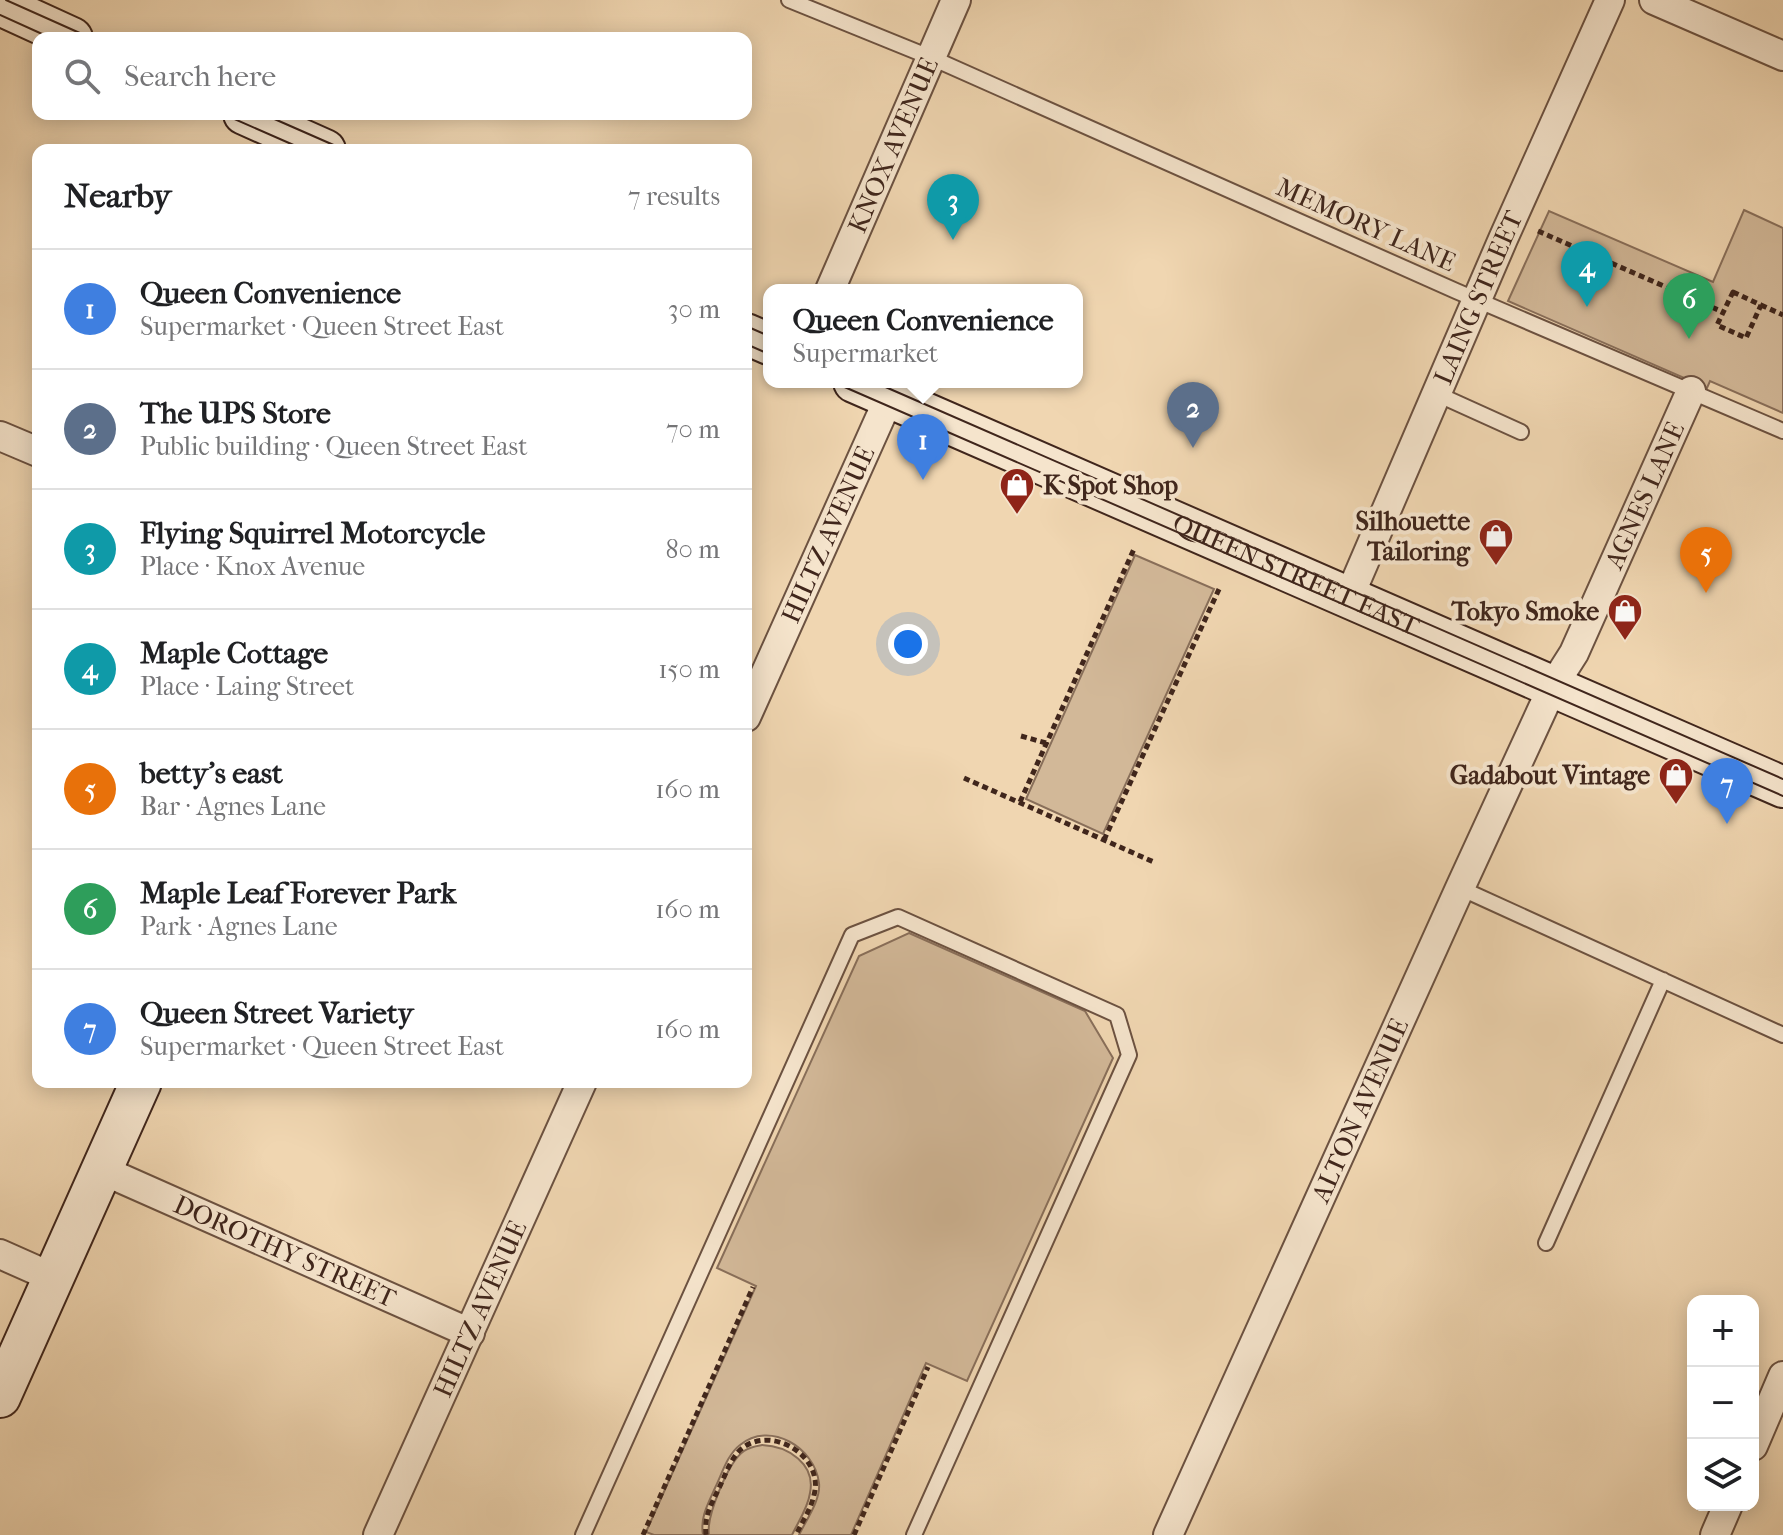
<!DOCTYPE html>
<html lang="en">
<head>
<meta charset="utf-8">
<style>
  body { margin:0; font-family:"IM FELL French Canon",serif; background:#f6f6f6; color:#202124 }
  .controls { position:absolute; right:24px; bottom:24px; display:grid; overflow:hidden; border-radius:16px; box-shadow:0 4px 20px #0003 }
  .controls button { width:72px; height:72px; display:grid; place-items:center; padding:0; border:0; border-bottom:2px solid #e0e0e0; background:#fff; color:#202124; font:40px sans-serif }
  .you { position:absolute; left:908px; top:644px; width:28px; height:28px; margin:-20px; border:6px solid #fff; border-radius:50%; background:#1a73e8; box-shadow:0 0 0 12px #1a73e833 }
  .badge { display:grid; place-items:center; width:52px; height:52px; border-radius:50%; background:#8f2418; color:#fff; font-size:26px; font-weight:700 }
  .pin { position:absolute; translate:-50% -66px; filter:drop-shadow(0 2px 4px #0008) }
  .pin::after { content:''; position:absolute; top:42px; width:28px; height:24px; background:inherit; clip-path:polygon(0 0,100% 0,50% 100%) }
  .popup { position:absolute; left:763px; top:284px; width:320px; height:104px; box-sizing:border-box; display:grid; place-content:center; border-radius:16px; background:#fff; filter:drop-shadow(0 2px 6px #0005); font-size:26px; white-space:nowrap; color:#757577 }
  .popup b { font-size:30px; color:#202124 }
  .popup::after { content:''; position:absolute; left:50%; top:100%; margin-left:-16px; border:16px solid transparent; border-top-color:#fff }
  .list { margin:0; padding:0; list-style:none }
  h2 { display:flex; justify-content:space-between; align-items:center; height:104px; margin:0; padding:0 32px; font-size:34px }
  h2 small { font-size:26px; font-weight:400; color:#757577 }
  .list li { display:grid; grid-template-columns:52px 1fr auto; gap:24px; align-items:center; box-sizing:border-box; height:120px; padding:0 32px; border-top:2px solid #e0e0e0 }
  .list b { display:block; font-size:30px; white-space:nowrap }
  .list p { margin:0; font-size:26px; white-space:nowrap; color:#757577 }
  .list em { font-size:26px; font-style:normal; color:#757577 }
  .icon { flex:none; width:44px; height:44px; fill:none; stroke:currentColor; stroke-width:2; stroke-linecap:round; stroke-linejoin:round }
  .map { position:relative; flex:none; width:1783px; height:1535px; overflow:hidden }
  .search { position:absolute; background:#fff; box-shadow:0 4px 20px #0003; left:32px; top:32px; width:720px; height:88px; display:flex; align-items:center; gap:20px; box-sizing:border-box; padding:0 28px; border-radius:16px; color:#757577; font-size:30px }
  .panel { position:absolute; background:#fff; box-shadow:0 4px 20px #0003; left:32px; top:144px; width:720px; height:944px; border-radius:16px }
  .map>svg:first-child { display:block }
  .green { fill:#d2b898; stroke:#896f5a; stroke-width:2 }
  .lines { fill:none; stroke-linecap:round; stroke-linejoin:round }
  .lane-casing { stroke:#6c5241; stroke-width:18 }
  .street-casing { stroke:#6c5241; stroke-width:32 }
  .secondary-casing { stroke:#40261c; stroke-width:44 }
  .path { stroke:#40261c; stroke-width:5; stroke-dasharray:6 4; stroke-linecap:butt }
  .lane { stroke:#f5e4cc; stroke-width:14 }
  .street { stroke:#f5e4cc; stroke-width:28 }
  .secondary { stroke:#f5e4cc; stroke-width:40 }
  .tram { stroke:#40261c; stroke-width:2 }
  .labels { text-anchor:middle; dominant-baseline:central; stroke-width:8; stroke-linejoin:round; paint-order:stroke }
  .street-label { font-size:26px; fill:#40261c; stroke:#f5e4cc }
  .poi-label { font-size:26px; font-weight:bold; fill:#40261c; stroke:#f5e4cc; text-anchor:end }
</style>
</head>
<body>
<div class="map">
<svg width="1783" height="1535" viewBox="0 0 1783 1535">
  <rect width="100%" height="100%" fill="#f0d6b1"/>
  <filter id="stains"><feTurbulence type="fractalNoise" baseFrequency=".0025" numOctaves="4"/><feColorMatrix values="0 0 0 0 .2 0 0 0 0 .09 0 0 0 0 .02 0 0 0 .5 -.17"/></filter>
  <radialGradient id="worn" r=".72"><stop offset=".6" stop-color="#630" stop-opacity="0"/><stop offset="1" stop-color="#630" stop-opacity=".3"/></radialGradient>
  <!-- green -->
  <path class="green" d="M1744 210 1783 228V413L1710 381 1707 388 1508 301 1549 211 1713 282Z
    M1135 555 1214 589 1103 834 1026 799Z
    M909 933 1085 1011 1113 1058 967 1381 926 1363 851 1535H799C806 1520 821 1500 819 1483 815 1448 770 1420 740 1445 727 1455 722 1474 715 1488 708 1504 700 1517 703 1535H654L646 1532 756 1286 717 1268 859 956Z
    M762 1445C788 1446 816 1464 810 1493 808 1508 798 1522 792 1535H709C706 1517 728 1462 744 1451 749 1447 756 1446 762 1445Z"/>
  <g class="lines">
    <defs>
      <path id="lane" d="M789 0 932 58 1456 291 1783 431
        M1437 394 1521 432
        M1460 888 1783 1035
        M1546 1243 1663 980
        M583 1535 852 935 898 917 1117 1015 1129 1055 914 1535"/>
      <g id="street">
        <path d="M1654 0 1783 56"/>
        <path id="s1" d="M830 290 956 0"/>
        <path d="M0 436 38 452"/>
        <path id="s2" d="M1349 597 1503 239 1610 0"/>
        <path id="s3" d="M746 717 889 398"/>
        <path id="s4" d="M102 1170 470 1333"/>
        <path d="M0 1254 54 1278"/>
        <path d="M1753 1446 1783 1376"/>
        <path id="s5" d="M378 1535 582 1082"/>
        <path id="s6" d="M1168 1535 1460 888 1553 686 1574 653 1691 391"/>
        <path d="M1715 1535 1728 1505"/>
      </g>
      <g id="secondary">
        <path d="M0 5 72 38"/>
        <path d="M244 114 325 150"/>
        <path d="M746 334 769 344"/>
        <path id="s7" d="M854 382 1783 787"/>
        <path d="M0 1397 141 1082"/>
      </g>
    </defs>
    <!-- lane casing -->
    <use href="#lane" class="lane-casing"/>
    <!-- street casing -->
    <use href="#street" class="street-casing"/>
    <!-- secondary casing -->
    <use href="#secondary" class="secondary-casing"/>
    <!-- path -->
    <path class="path" d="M1538 231 1723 312
      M1733 292 1761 305 1746 338 1717 325Z
      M1761 305 1783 315
      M1021 736 1046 743
      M964 778 1156 863
      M1020 802 1134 549
      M1104 840 1220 587
      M643 1535 753 1287
      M706 1535C704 1516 711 1505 719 1488 725 1476 730 1460 740 1450 770 1423 825 1456 814 1495 811 1509 802 1522 796 1535
      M854 1535 928 1367"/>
    <!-- lane -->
    <use href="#lane" class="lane"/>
    <!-- street -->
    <use href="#street" class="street"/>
    <!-- secondary -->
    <use href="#secondary" class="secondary"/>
    <!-- tram -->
    <path class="tram" d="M6 0 91 38
      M0 15 51 38
      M223 114 305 150
      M263 114 345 150
      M746 326 769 336
      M746 344 769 354
      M833 382 1783 796
      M874 382 1783 779"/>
  </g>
  <!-- icons -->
  <defs>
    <symbol id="shop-pin" viewBox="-11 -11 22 30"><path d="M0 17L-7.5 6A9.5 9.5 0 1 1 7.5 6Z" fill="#8f2418" stroke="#f5e4cc"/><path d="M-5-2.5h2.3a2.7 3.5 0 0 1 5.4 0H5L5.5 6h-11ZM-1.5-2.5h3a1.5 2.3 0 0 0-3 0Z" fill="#fff"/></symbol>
  </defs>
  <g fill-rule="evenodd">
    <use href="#shop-pin" x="997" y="465" width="40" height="54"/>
    <use href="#shop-pin" x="1476" y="516" width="40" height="54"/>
    <use href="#shop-pin" x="1605" y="591" width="40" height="54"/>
    <use href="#shop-pin" x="1656" y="755" width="40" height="54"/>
  </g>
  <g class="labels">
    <!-- street labels -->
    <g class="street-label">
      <text stroke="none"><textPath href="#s1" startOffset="158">KNOX AVENUE</textPath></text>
      <text transform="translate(1366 225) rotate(24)">MEMORY LANE</text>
      <text stroke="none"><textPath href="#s2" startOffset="326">LAING STREET</textPath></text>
      <text stroke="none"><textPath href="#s6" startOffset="1144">AGNES LANE</textPath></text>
      <text stroke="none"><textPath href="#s3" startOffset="200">HILTZ AVENUE</textPath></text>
      <text stroke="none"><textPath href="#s7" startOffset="482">QUEEN STREET EAST</textPath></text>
      <text stroke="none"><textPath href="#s6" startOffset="466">ALTON AVENUE</textPath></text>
      <text stroke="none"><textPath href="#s4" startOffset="200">DOROTHY STREET</textPath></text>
      <text stroke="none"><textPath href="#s5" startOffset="248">HILTZ AVENUE</textPath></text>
    </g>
    <!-- poi labels -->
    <g class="poi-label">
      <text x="1043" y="485" text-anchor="start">K Spot Shop</text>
      <text x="1470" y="521">Silhouette<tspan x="1470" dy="30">Tailoring</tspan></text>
      <text x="1599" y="611">Tokyo Smoke</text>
      <text x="1650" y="775">Gadabout Vintage</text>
    </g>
  </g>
  <rect width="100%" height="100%" filter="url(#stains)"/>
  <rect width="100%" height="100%" fill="url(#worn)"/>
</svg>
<div class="controls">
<button>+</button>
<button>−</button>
<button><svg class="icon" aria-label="layers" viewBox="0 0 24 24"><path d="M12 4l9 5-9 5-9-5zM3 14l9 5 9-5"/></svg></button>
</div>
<div class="you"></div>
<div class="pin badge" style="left:923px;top:480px;background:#3f7fe0">1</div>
<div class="popup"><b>Queen Convenience</b>Supermarket</div>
<div class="pin badge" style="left:1193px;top:448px;background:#5c6f8a">2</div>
<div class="pin badge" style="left:953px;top:240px;background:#0f9aa8">3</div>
<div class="pin badge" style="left:1587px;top:307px;background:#0f9aa8">4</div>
<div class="pin badge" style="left:1706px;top:593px;background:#e8710a">5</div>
<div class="pin badge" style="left:1689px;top:339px;background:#2e9e5b">6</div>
<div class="pin badge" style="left:1727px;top:824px;background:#3f7fe0">7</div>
<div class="search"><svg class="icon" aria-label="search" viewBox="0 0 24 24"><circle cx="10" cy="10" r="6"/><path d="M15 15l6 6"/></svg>Search here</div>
<section class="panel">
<h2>Nearby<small>7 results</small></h2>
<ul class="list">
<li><span class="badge" style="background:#3f7fe0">1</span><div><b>Queen Convenience</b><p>Supermarket · Queen Street East</p></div><em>30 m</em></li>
<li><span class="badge" style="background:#5c6f8a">2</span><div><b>The UPS Store</b><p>Public building · Queen Street East</p></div><em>70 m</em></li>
<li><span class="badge" style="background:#0f9aa8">3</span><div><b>Flying Squirrel Motorcycle</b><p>Place · Knox Avenue</p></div><em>80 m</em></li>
<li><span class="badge" style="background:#0f9aa8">4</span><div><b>Maple Cottage</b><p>Place · Laing Street</p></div><em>150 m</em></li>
<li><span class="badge" style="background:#e8710a">5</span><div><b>betty's east</b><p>Bar · Agnes Lane</p></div><em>160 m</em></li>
<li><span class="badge" style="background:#2e9e5b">6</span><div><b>Maple Leaf Forever Park</b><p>Park · Agnes Lane</p></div><em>160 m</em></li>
<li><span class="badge" style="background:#3f7fe0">7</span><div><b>Queen Street Variety</b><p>Supermarket · Queen Street East</p></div><em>160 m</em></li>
</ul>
</section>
</div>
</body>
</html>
